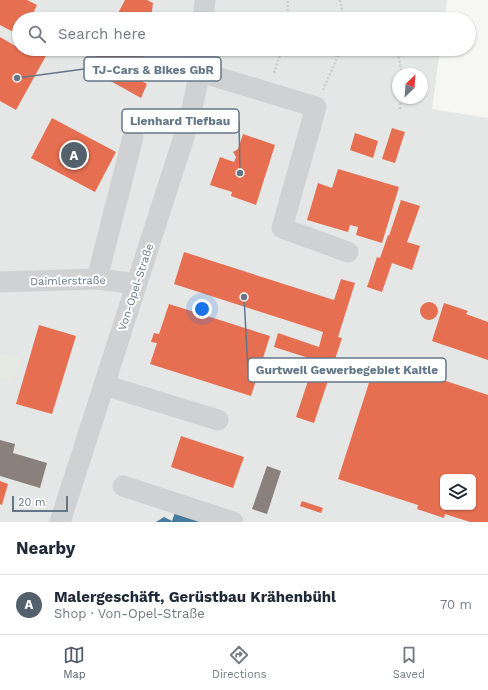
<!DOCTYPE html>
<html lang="en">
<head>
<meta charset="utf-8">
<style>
  body { margin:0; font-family:"Work Sans",sans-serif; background:#f2f2f3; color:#1f2937 }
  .controls { position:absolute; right:12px; bottom:12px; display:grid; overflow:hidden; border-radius:6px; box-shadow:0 1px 3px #0004 }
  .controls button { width:36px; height:36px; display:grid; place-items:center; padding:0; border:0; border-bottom:1px solid #e0e1e3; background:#fff; color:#1f2937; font:20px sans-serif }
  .compass { position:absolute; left:392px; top:68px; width:36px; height:36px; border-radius:50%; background:#fff; box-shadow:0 1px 3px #0004; rotate:25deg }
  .scale { position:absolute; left:12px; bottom:10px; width:56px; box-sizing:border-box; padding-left:4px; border:2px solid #637788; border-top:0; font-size:11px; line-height:14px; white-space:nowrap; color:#637788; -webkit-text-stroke:3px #fff; paint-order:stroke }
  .you { position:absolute; left:202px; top:309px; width:14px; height:14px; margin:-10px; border:3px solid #fff; border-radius:50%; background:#1a73e8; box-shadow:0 0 0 6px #1a73e833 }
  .badge { display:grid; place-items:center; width:26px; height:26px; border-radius:50%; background:#55606d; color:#fff; font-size:13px; font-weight:700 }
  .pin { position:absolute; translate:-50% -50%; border:2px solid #fff; box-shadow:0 1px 4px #0006 }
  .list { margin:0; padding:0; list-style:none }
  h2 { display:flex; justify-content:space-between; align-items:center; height:52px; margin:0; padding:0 16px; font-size:17px }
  h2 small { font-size:13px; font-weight:400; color:#747a83 }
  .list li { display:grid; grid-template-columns:26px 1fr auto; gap:12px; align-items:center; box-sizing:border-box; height:60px; padding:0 16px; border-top:1px solid #e0e1e3 }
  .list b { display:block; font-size:15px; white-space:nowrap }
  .list p { margin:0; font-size:13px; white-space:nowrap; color:#747a83 }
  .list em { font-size:13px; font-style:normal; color:#747a83 }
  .icon { flex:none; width:22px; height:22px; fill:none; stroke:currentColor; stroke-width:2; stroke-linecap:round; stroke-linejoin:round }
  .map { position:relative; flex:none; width:488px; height:522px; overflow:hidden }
  .search { position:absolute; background:#fff; box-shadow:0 1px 3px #0004; left:12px; right:12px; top:12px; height:44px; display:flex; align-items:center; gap:10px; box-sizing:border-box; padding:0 14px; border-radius:22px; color:#747a83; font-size:15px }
  .sheet { height:112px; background:#fff }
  nav { display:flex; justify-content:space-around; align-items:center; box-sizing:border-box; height:56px; border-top:1px solid #e0e1e3; background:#fff; font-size:11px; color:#747a83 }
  nav a { display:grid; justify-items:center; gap:2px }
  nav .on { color:#55606d }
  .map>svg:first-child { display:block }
  .built { fill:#e5e6e6; fill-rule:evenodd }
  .green { fill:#e6eae3 }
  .shops { fill:#e76f51; fill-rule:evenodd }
  .public { fill:#457b9d }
  .industry { fill:#8a817c }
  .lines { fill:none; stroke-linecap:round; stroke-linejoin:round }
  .path { stroke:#cdcecf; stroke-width:2.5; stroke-dasharray:2 2; stroke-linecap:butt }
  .minor { stroke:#d0d1d2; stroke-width:21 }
  .labels { text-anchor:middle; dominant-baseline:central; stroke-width:4; stroke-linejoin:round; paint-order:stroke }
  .street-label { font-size:11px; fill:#637788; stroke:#fff }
  .leader { fill:none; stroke:#637788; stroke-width:1.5 }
  .callout-dot { fill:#637788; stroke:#fff; stroke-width:1.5 }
  .callout { fill:#fff; stroke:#637788; stroke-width:1.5 }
  .callout-label { font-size:12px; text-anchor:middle; font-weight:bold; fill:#637788 }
</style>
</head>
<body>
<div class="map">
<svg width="488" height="522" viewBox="0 0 488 522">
  <rect width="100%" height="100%" fill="#f6f6f5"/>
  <!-- built -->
  <path class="built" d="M0 0H447L445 19H19V49H440L432 109 488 118V522H0ZM398 74H422V98H398ZM443 477H473V507H443Z"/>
  <!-- green -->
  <path class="green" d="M0 353 20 359 13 382 0 378Z"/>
  <!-- shops -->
  <path class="shops" d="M0 0H27L37 5 30 19H19V35L0 25Z
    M125 0H147L153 3 151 19H115Z
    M0 37 17 47 19 43V49H38L47 54 16 110 0 101Z
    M100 49H145L143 60 148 63 140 80 147 84 141 98 89 69Z
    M52 118 116 152 95 192 31 158Z
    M392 128 405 132 395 163 382 159Z
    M355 133 378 141 373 158 350 150Z
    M243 134 275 145 256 205 231 196 232 192 210 185 220 157 234 162 236 157 233 152 238 149Z
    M338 169 399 187 382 243 356 235 358 227 350 225 348 232 307 220 318 183 332 188Z
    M401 200 420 206 407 242 420 246 412 270 392 263 382 292 367 287 377 257 380 258 388 235 389 236Z
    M184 252 334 300 341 279 355 283 338 337 342 338 314 423 296 417 315 360 274 347 278 333 319 347 323 332 174 284Z
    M420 311a9 9 0 1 1 18 0a9 9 0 1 1-18 0Z
    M444 303 468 311 466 314 488 322V360L432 341Z
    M169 304 270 336 251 396 150 364 157 343 151 342 154 333 159 334Z
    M39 325 76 336 52 414 16 404Z
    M377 358 488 395V522H470L445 514 444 518 417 509 418 505 338 479ZM443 477H473V507H443Z
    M181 436 244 457 233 488 171 467Z
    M0 481 8 484 2 505 0 504Z
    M302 501 323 508 321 513 300 506Z"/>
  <!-- public -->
  <path class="public" d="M176 510 211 522H156L164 517 172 521Z"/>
  <!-- industry -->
  <path class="industry" d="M0 440 15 444 13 453 47 463 40 488 0 476Z
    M267 466 281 471 267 514 252 509Z"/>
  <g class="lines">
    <!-- path -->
    <path class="path" d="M340 0 344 19
      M287 19 288 0
      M397 49 402 74
      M274 73 282 49
      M323 90 341 49
      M400 109 401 98"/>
    <!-- minor -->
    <path class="minor" d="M203 19 205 0
      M200 72 316 107 282 228 348 252
      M97 279 133 137
      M0 282 97 279 137 284
      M104 385 218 420
      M123 486 233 522
      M60 522 190 118 200 72 202 49"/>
  </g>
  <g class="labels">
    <!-- street labels -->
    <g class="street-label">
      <text transform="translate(68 281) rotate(-1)">Daimlerstraße</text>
      <text transform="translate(136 287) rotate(-72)">Von-Opel-Straße</text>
    </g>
  </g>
  <!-- callouts -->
  <path class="leader" d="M17 78L84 69M240 173L239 121M244 297L248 370"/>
  <g class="callout-dot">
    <circle cx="17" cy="78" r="4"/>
    <circle cx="240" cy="173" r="4"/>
    <circle cx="244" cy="297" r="4"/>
  </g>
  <g class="callout">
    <rect x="84" y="57" width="137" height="24" rx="4"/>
    <rect x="122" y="109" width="117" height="24" rx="4"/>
    <rect x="248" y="358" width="198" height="24" rx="4"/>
  </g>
  <g class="callout-label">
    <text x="153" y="74">TJ-Cars &amp; Bikes GbR</text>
    <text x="180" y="125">Lienhard Tiefbau</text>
    <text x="347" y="374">Gurtweil Gewerbegebiet Kaitle</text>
  </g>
</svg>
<div class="controls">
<button><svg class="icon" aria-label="layers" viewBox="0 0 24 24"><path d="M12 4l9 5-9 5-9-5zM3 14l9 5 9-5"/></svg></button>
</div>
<svg class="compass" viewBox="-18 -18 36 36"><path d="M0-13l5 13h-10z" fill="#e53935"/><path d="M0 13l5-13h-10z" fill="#747a83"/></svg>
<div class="scale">20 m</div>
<div class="you"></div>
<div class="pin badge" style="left:74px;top:155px">A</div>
<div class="search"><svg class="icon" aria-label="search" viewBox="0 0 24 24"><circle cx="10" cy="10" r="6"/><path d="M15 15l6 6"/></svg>Search here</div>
</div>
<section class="sheet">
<h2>Nearby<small></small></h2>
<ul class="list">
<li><span class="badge">A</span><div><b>Malergeschäft, Gerüstbau Krähenbühl</b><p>Shop · Von-Opel-Straße</p></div><em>70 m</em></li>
</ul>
</section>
<nav>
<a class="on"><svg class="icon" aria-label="map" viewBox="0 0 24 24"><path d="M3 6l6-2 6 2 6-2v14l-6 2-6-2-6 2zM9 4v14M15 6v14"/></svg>Map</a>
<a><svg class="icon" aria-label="directions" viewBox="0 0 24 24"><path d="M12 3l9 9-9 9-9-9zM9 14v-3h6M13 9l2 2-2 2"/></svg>Directions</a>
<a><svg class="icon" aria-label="saved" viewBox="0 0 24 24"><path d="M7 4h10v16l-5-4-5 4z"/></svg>Saved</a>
</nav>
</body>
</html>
